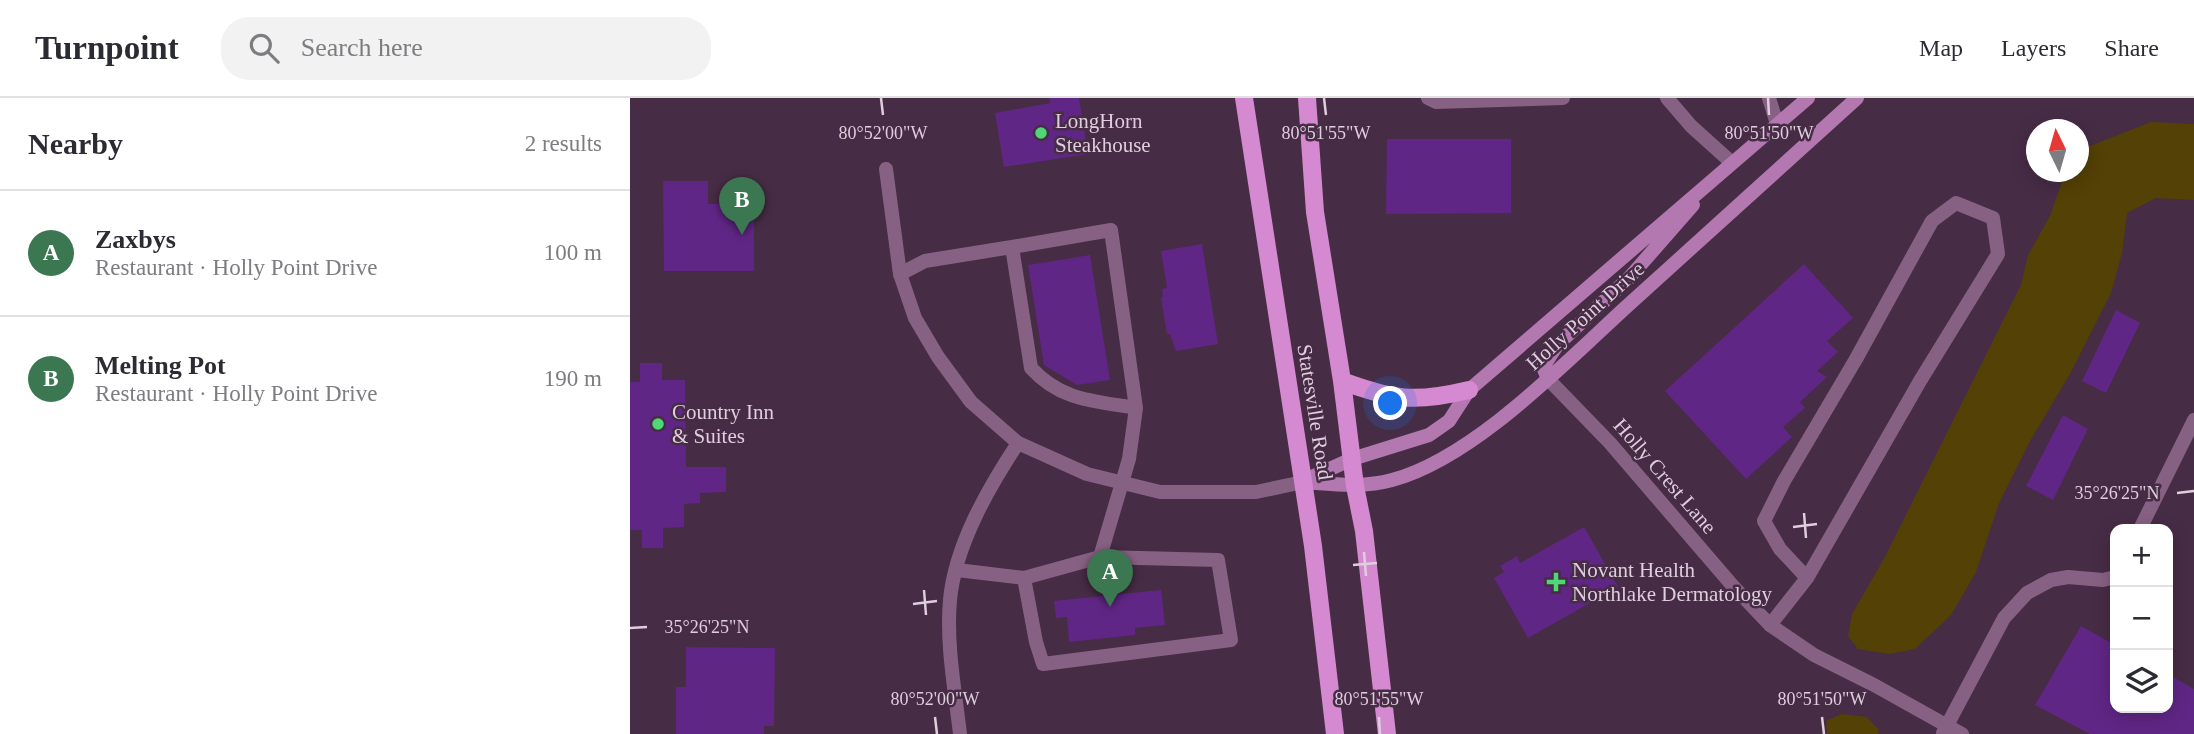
<!DOCTYPE html>
<html lang="en">
<head>
<meta charset="utf-8">
<style>
  body { margin:0; font-family:"Times New Roman",serif; background:#f2f2f3; color:#2b2b33 }
  .controls { position:absolute; right:21px; bottom:21px; display:grid; overflow:hidden; border-radius:14px; box-shadow:0 4px 18px #0003 }
  .controls button { width:63px; height:63px; display:grid; place-items:center; padding:0; border:0; border-bottom:2px solid #e1e1e2; background:#fff; color:#2b2b33; font:35px sans-serif }
  .compass { position:absolute; left:1396px; top:21px; width:63px; height:63px; border-radius:50%; background:#fff; box-shadow:0 4px 18px #0003; rotate:355deg }
  .you { position:absolute; left:761px; top:306px; width:24px; height:24px; margin:-18px; border:5px solid #fff; border-radius:50%; background:#1a73e8; box-shadow:0 0 0 10px #1a73e833 }
  .badge { display:grid; place-items:center; width:46px; height:46px; border-radius:50%; background:#3b7851; color:#fff; font-size:23px; font-weight:700 }
  .pin { position:absolute; translate:-50% -58px; filter:drop-shadow(0 2px 4px #0008) }
  .pin::after { content:''; position:absolute; top:37px; width:24px; height:21px; background:inherit; clip-path:polygon(0 0,100% 0,50% 100%) }
  .list { margin:0; padding:0; list-style:none }
  h2 { display:flex; justify-content:space-between; align-items:center; height:91px; margin:0; padding:0 28px; font-size:30px }
  h2 small { font-size:23px; font-weight:400; color:#7c7c81 }
  .list li { display:grid; grid-template-columns:46px 1fr auto; gap:21px; align-items:center; box-sizing:border-box; height:126px; padding:0 28px; border-top:2px solid #e1e1e2 }
  .list b { display:block; font-size:26px; white-space:nowrap }
  .list p { margin:0; font-size:23px; white-space:nowrap; color:#7c7c81 }
  .list em { font-size:23px; font-style:normal; color:#7c7c81 }
  .icon { flex:none; width:38px; height:38px; fill:none; stroke:currentColor; stroke-width:2; stroke-linecap:round; stroke-linejoin:round }
  .map { position:relative; flex:none; width:1564px; height:636px; overflow:hidden }
  header { display:flex; align-items:center; gap:42px; box-sizing:border-box; height:98px; padding:0 35px; background:#fff; border-bottom:2px solid #e1e1e2 }
  header strong { font-size:33px }
  nav { display:flex; gap:38px; margin-inline-start:auto; font-size:24px }
  .search { width:490px; height:63px; background:#f2f2f3; display:flex; align-items:center; gap:18px; box-sizing:border-box; padding:0 24px; border-radius:28px; color:#7c7c81; font-size:26px }
  main { display:flex }
  aside { flex:1; background:#fff }
  .map>svg:first-child { display:block }
  .green { fill:#544105 }
  .building { fill:#602685 }
  .lines { fill:none; stroke-linecap:round; stroke-linejoin:round }
  .lane { stroke:#876184; stroke-width:14 }
  .street { stroke:#876184; stroke-width:14 }
  .secondary { stroke:#b378af; stroke-width:14 }
  .primary { stroke:#d589d0; stroke-width:18 }
  .ticks { fill:none; stroke:#dfcedd; stroke-width:2.5 }
  .poi-dot { fill:#4fd675; stroke:#472c45; stroke-width:2.5 }
  .labels { text-anchor:middle; dominant-baseline:central; stroke-width:5; stroke-linejoin:round; paint-order:stroke }
  .poi-label { font-size:21px; fill:#dfcedd; stroke:#472c45; text-anchor:start }
  .street-label { font-size:21px; fill:#dfcedd; stroke:#472c45 }
  .ticks-label { font-size:18px; text-anchor:middle; fill:#dfcedd; stroke:#472c45; stroke-width:5; stroke-linejoin:round; paint-order:stroke }
</style>
</head>
<body>
<header>
<strong>Turnpoint</strong>
<div class="search"><svg class="icon" aria-label="search" viewBox="0 0 24 24"><circle cx="10" cy="10" r="6"/><path d="M15 15l6 6"/></svg>Search here</div>
<nav><a>Map</a><a>Layers</a><a>Share</a></nav>
</header>
<main>
<aside>
<h2>Nearby<small>2 results</small></h2>
<ul class="list">
<li><span class="badge">A</span><div><b>Zaxbys</b><p>Restaurant · Holly Point Drive</p></div><em>100 m</em></li>
<li><span class="badge">B</span><div><b>Melting Pot</b><p>Restaurant · Holly Point Drive</p></div><em>190 m</em></li>
</ul>
</aside>
<div class="map">
<svg width="1564" height="636" viewBox="0 0 1564 636">
  <rect width="100%" height="100%" fill="#472c45"/>
  <!-- green -->
  <path class="green" d="M1521 24 1564 26V102L1526 100 1497 115 1492 155 1481 195 1441 274 1400 343 1369 405 1346 474 1321 517 1285 551 1259 556 1228 551 1218 538 1222 516 1255 459 1391 187 1398 157 1420 118 1435 75 1448 74 1449 58 1455 50Z
    M1211 616 1237 619 1249 632 1248 636H1197L1196 623Z"/>
  <!-- building -->
  <path class="building" d="M419 0H449L458 56 374 69 365 15 420 5Z
    M757 41H881V115L756 116Z
    M33 83H78V106H124V173H34Z
    M572 146 588 246 546 253 540 236H537L531 200 533 199 532 191 537 190 531 153Z
    M460 157 480 282 447 287 414 267 398 167Z
    M1174 166 1223 220 1197 243 1208 254 1187 273 1197 279 1170 304 1175 310 1153 329 1162 339 1116 381 1035 293Z
    M1486 212 1510 225 1476 295 1452 283Z
    M10 265H32V282H55L56 369H96V394L70 395V405L54 406V429L33 430V450H12V432H0V284H10Z
    M1433 317 1458 331 1423 402 1396 388Z
    M954 429 988 489 898 540 864 480 874 474 870 468 887 458 890 465Z
    M531 492 535 527 505 530V537L439 544 437 519 426 520 424 503Z
    M1451 528 1485 547V610H1538V576L1564 591V636H1460L1405 607Z
    M56 549 145 550 144 628H134V636H46V589H56Z"/>
  <g class="lines">
    <!-- lane -->
    <path class="lane" d="M798 0 806 4 933 0
      M1037 0 1061 28 1101 64
      M1139 0 1147 26
      M382 149 481 132 506 310
      M270 176 295 163 382 149 401 270C431 303 465 303 506 310L499 361 470 459
      M327 472 394 480 470 459 588 462 601 542 413 566 406 544 394 480
      M1140 527 1177 480 1290 283 1368 156 1363 120 1326 105 1302 123 1226 261 1154 383 1134 423 1150 451 1177 480"/>
    <!-- street -->
    <path class="street" d="M256 71 270 176 285 220 308 259 341 304 388 345 457 376 530 394H626L673 384
      M918 281 980 345 1102 487 1140 527 1184 557 1244 587 1332 636
      M1510 431 1564 322
      M1313 635 1374 520 1397 495 1421 482 1438 479 1473 482 1485 479
      M330 636C325 592 316 546 320 502 325 447 359 389 388 345"/>
    <!-- secondary -->
    <path class="secondary" d="M918 281 913 269 928 246 999 180 1063 107
      M673 383 722 361 799 337 819 323 839 292 1178 0
      M673 384C703 386 733 390 762 382 842 361 934 266 995 210 1072 140 1150 70 1227 0"/>
    <!-- primary -->
    <path class="primary" d="M614 0 683 448 705 636
      M677 0 685 114 712 283 725 388 734 433 757 636
      M712 283C763 302 785 305 839 292"/>
  </g>
  <!-- ticks -->
  <path class="ticks" d="M251 0 253 17M694 0 696 17M1138 0 1139 17M1547 395 1564 393M1174 415 1176 440M1163 429 1187 426M734 454 736 478M723 467 747 465M294 492 296 517M283 506 307 503M0 530 17 529M305 619 307 636M749 619 750 636M1192 619 1194 636"/>
  <!-- markers -->
  <g class="poi-dot">
    <circle cx="411" cy="35" r="7"/>
    <circle cx="28" cy="326" r="7"/>
    <path d="M922.5 473.5h7v7h7v7h-7v7h-7v-7h-7v-7h7z"/>
  </g>
  <g class="labels">
    <!-- poi labels -->
    <g class="poi-label">
      <text x="425" y="23">LongHorn<tspan x="425" dy="24">Steakhouse</tspan></text>
      <text x="42" y="314">Country Inn<tspan x="42" dy="24">&amp; Suites</tspan></text>
      <text x="942" y="472">Novant Health<tspan x="942" dy="24">Northlake Dermatology</tspan></text>
    </g>
    <!-- street labels -->
    <g class="street-label">
      <text transform="translate(955 218) rotate(-42)">Holly Point Drive</text>
      <text transform="translate(685 314) rotate(81)">Statesville Road</text>
      <text transform="translate(1035 378) rotate(49)">Holly Crest Lane</text>
    </g>
  </g>
  <g class="ticks-label">
    <text x="253" y="41">80°52'00"W</text>
    <text x="696" y="41">80°51'55"W</text>
    <text x="1139" y="41">80°51'50"W</text>
    <text x="1487" y="401">35°26'25"N</text>
    <text x="77" y="535">35°26'25"N</text>
    <text x="305" y="607">80°52'00"W</text>
    <text x="749" y="607">80°51'55"W</text>
    <text x="1192" y="607">80°51'50"W</text>
  </g>
</svg>
<div class="controls">
<button>+</button>
<button>−</button>
<button><svg class="icon" aria-label="layers" viewBox="0 0 24 24"><path d="M12 4l9 5-9 5-9-5zM3 14l9 5 9-5"/></svg></button>
</div>
<svg class="compass" viewBox="-18 -18 36 36"><path d="M0-13l5 13h-10z" fill="#e53935"/><path d="M0 13l5-13h-10z" fill="#7c7c81"/></svg>
<div class="you"></div>
<div class="pin badge" style="left:480px;top:509px">A</div>
<div class="pin badge" style="left:112px;top:137px">B</div>
</div>
</main>
</body>
</html>
